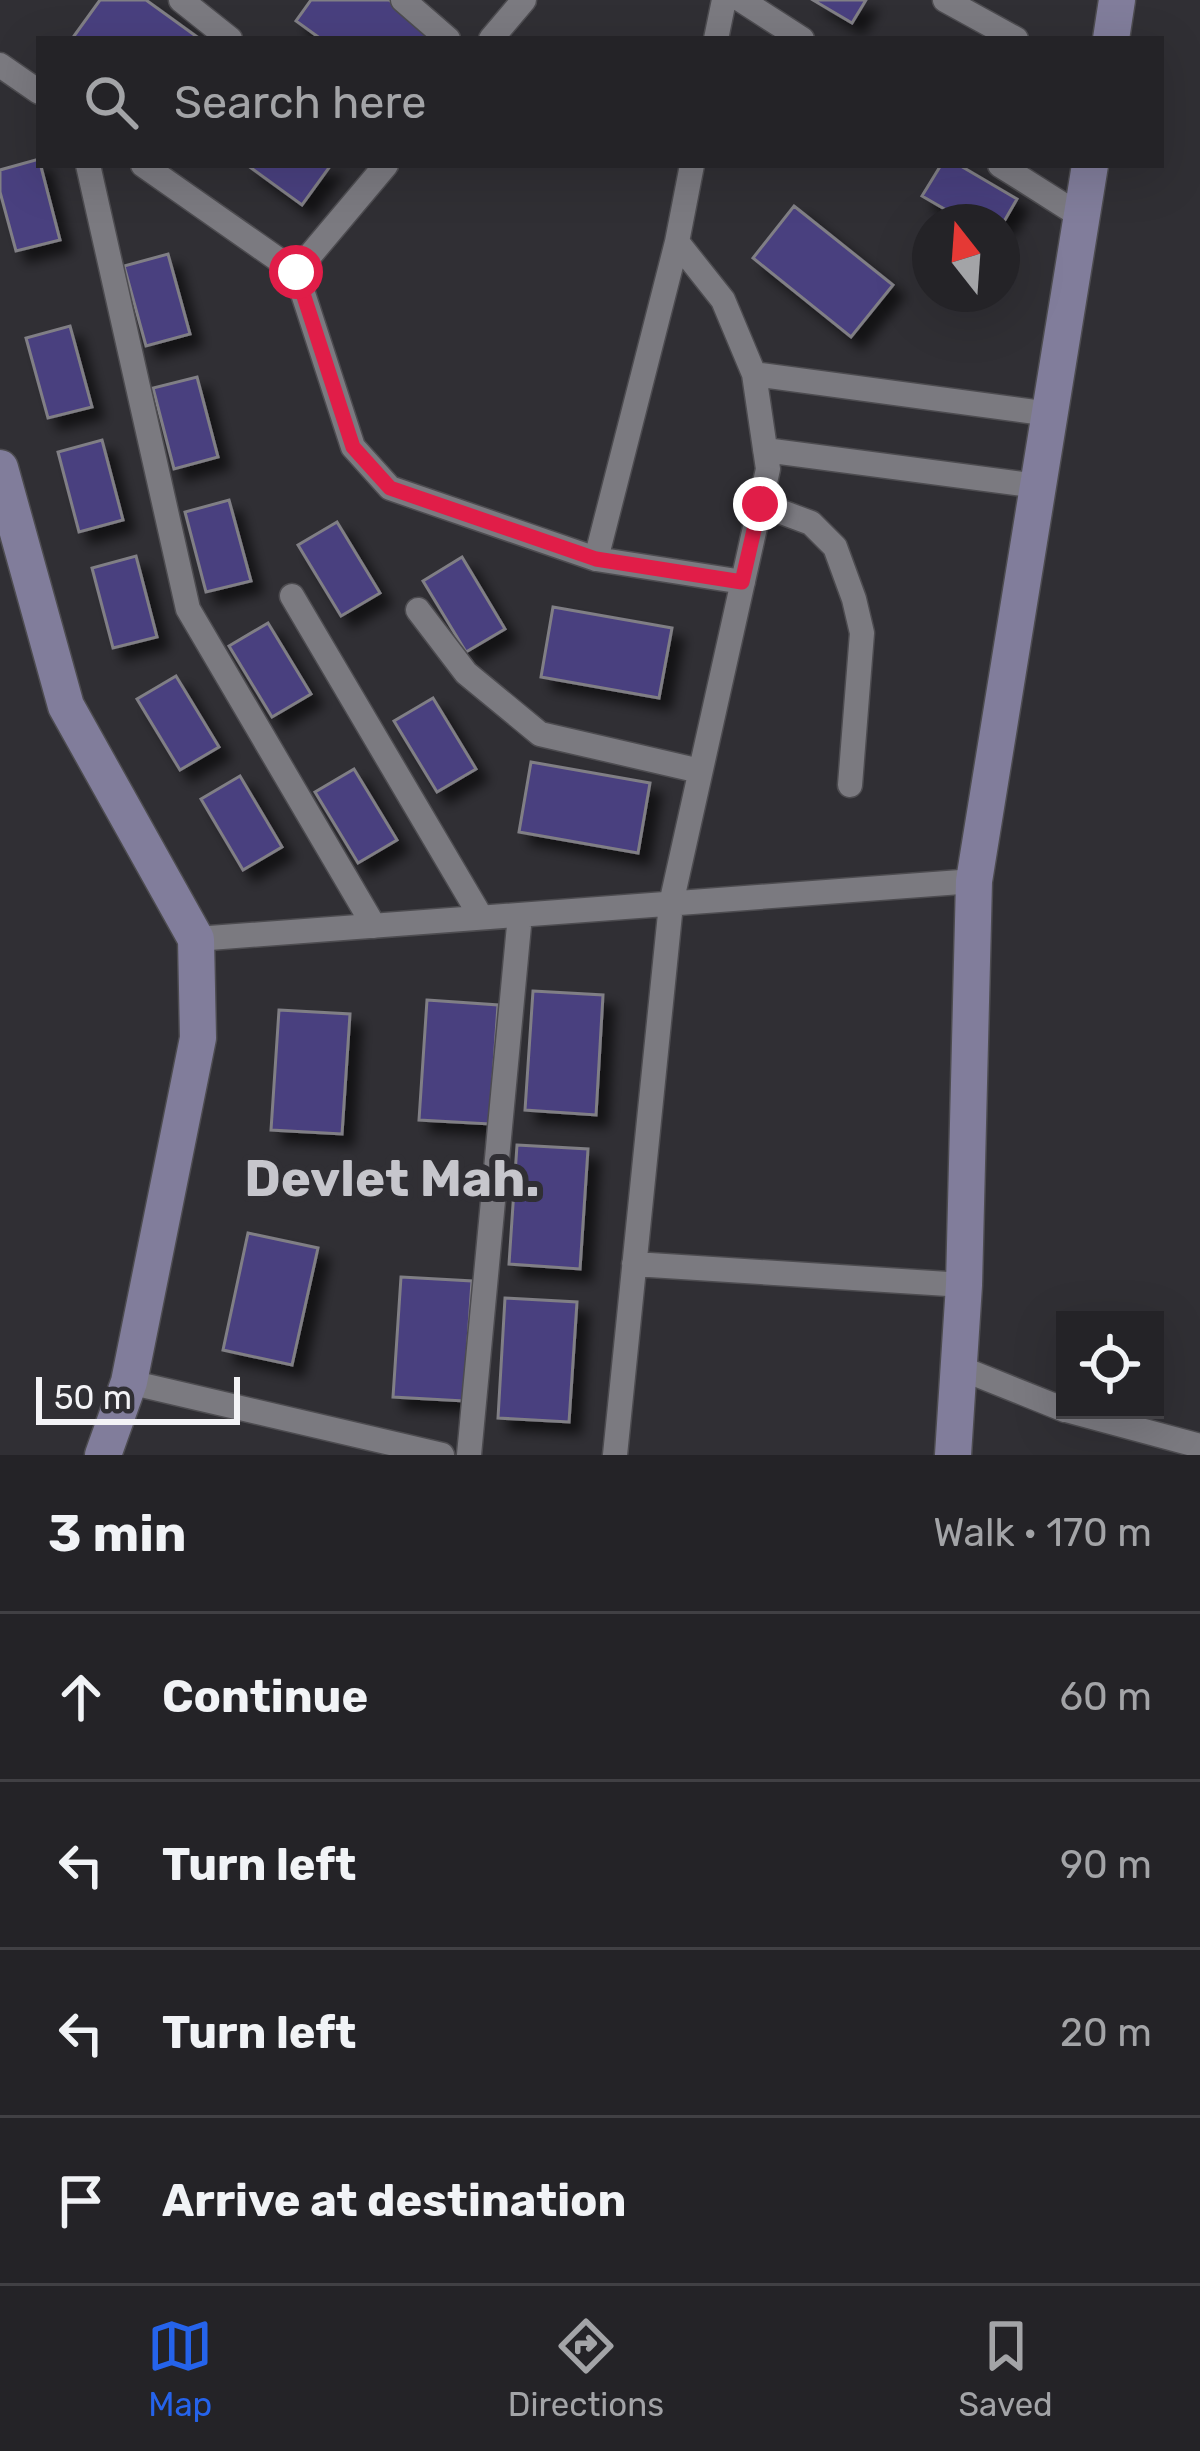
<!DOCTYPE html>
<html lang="en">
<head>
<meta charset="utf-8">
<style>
  body { margin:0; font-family:Rubik,sans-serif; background:#2c2b2f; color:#f1f3f6 }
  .controls { position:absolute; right:36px; bottom:36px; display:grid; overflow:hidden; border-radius:0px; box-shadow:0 12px 48px #0002 }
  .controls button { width:108px; height:108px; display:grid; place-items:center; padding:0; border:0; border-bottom:3px solid #414044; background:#242327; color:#f1f3f6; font:60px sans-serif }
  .compass { position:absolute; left:912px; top:204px; width:108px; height:108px; border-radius:50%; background:#242327; box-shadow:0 12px 48px #0002; rotate:343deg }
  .scale { position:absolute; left:36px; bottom:30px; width:204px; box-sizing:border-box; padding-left:12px; border:6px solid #f3f3f6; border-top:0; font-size:33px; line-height:42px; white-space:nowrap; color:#f3f3f6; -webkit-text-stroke:9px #302f34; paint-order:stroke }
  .stop { position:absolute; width:36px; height:36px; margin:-27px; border:9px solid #e11d48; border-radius:50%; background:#fff }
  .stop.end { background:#e11d48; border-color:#fff; box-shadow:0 3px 12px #0008 }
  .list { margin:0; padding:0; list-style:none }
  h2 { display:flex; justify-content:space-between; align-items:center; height:156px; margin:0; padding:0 48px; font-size:51px }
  h2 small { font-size:39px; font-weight:400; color:#a3a4a7 }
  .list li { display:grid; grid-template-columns:78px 1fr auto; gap:36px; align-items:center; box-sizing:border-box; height:168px; padding:0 48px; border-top:3px solid #414044 }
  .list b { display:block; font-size:45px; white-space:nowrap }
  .list em { font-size:39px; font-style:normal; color:#a3a4a7 }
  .icon { flex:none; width:66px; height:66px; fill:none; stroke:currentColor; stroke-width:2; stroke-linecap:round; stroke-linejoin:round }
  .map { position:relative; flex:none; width:1200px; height:1455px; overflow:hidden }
  .search { position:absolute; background:#242327; box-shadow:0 12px 48px #0002; left:36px; right:36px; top:36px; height:132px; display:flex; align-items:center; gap:30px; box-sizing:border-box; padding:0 42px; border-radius:0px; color:#a3a4a7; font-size:45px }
  .sheet { height:828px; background:#242327 }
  nav { display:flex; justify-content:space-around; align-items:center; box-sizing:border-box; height:168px; border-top:3px solid #414044; background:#242327; font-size:33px; color:#a3a4a7 }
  nav a { display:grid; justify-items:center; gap:6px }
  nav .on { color:#2563eb }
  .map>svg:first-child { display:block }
  .building { fill:#4a3f7f; stroke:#807f85; stroke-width:3; filter:url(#shadow) }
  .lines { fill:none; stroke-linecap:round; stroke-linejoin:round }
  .street-casing { stroke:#4d4c50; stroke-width:27 }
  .secondary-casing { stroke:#4d4c50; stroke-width:39 }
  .street { stroke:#7b7a80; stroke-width:24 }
  .secondary { stroke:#817d9b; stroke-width:36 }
  .route { stroke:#e11d48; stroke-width:15 }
  .labels { text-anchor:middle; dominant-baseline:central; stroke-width:12; stroke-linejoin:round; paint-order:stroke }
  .district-label { font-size:51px; font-weight:bold; fill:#c6c6cc; stroke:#302f34 }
</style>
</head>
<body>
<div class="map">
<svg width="1200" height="1455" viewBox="0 0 1200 1455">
  <defs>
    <filter id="shadow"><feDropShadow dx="11" dy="11" stdDeviation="6" flood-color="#0009"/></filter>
  </defs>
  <rect width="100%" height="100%" fill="#302f34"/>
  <!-- building -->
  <path class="building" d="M100 0H146L200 39H78L74 36Z
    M311 0H389L435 33 431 39H321L296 21Z
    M813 0H866L852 23Z
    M39 159 60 240 16 251 0 192V170Z
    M247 165H331L302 205Z
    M941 165H959L1017 199 1002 225V222H967L922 196Z
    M794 206 893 285 851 337 753 258Z
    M168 254 190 334 146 346 124 266Z
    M70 326 92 407 48 418 26 338Z
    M197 377 218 457 174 469 153 388Z
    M102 440 123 520 79 532 58 452Z
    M229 500 251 581 206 592 185 512Z
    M337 522 380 593 341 616 298 545Z
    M136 556 157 637 113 648 92 568Z
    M462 557 505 629 466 652 423 581Z
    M553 607 672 628 659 698 541 677Z
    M268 623 311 694 272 717 229 646Z
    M176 676 219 747 180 770 137 699Z
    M433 698 476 769 437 792 394 721Z
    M531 762 650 783 638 853 519 832Z
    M354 769 397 840 358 863 315 792Z
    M240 776 282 847 243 870 201 799Z
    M533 991 603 995 596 1115 525 1110Z
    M427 1000 498 1005 490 1124 419 1120Z
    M279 1010 350 1014 342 1134 271 1130Z
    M517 1145 588 1149 580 1269 509 1264Z
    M248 1233 318 1248 292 1365 223 1350Z
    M401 1277 472 1281 464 1401 393 1397Z
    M505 1298 577 1302 569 1422 498 1418Z"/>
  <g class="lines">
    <defs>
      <path id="street" d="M181 0 230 39
        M403 0 448 39
        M741 0 802 39
        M945 0 1016 39
        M491 39 524 0
        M716 39 724 0
        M0 65 39 92
        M88 165 188 609 374 926
        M143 165 296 272 353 447 390 488 596 559 743 582
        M1000 165 1082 217
        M296 272 386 165
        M754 374 1050 414
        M765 450 1038 486
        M760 504 811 523 835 547 854 599 862 633 850 785
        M596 559 677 242 692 165
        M292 596 481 917
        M418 610 466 673 540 734 700 771
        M196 939 974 881
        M634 1264 964 1285
        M958 1367 1065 1410
        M129 1382 442 1455
        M1066 1410 1200 1446
        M469 1455 520 915
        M615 1455 671 904 768 469 754 374 723 300 677 242"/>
      <path id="secondary" d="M1111 39 1117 0
        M0 468 66 706 196 939 198 1038 129 1382 103 1455
        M953 1455 964 1285 974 881 1090 165"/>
    </defs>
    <!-- street casing -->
    <use href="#street" class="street-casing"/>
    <!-- secondary casing -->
    <use href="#secondary" class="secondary-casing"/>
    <!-- street -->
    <use href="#street" class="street"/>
    <!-- secondary -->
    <use href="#secondary" class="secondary"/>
  </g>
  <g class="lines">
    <!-- route -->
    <path class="route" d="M296 272 353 447 390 488 596 559 742 582 760 504"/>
  </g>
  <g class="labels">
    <!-- district labels -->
    <g class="district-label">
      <text x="392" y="1178">Devlet Mah.</text>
    </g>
  </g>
</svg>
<div class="controls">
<button><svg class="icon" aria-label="locate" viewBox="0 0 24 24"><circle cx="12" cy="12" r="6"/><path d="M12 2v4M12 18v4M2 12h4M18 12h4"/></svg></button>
</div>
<svg class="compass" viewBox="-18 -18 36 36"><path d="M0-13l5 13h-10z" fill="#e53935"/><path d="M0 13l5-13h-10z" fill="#a3a4a7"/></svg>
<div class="scale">50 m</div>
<div class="stop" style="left:296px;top:272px"></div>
<div class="stop end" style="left:760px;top:504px"></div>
<div class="search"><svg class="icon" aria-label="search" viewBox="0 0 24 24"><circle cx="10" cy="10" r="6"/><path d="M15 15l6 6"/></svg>Search here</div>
</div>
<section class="sheet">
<h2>3 min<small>Walk · 170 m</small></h2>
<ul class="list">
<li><svg class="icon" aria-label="ahead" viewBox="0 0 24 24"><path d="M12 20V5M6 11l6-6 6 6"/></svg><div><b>Continue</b></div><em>60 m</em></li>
<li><svg class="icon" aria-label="left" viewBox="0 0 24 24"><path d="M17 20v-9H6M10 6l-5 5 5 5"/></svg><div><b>Turn left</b></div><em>90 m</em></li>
<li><svg class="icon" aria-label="left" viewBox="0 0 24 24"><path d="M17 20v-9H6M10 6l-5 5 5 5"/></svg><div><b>Turn left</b></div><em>20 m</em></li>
<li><svg class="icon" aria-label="arrive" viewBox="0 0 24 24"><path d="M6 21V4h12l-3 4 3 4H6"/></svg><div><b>Arrive at destination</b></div></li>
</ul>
</section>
<nav>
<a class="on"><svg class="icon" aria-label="map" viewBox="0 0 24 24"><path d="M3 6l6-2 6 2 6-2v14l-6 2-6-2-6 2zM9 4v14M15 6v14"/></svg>Map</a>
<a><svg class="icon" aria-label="directions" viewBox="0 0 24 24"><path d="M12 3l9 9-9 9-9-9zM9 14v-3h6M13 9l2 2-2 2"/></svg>Directions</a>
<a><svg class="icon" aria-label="saved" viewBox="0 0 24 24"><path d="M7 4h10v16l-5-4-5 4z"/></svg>Saved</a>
</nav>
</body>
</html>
